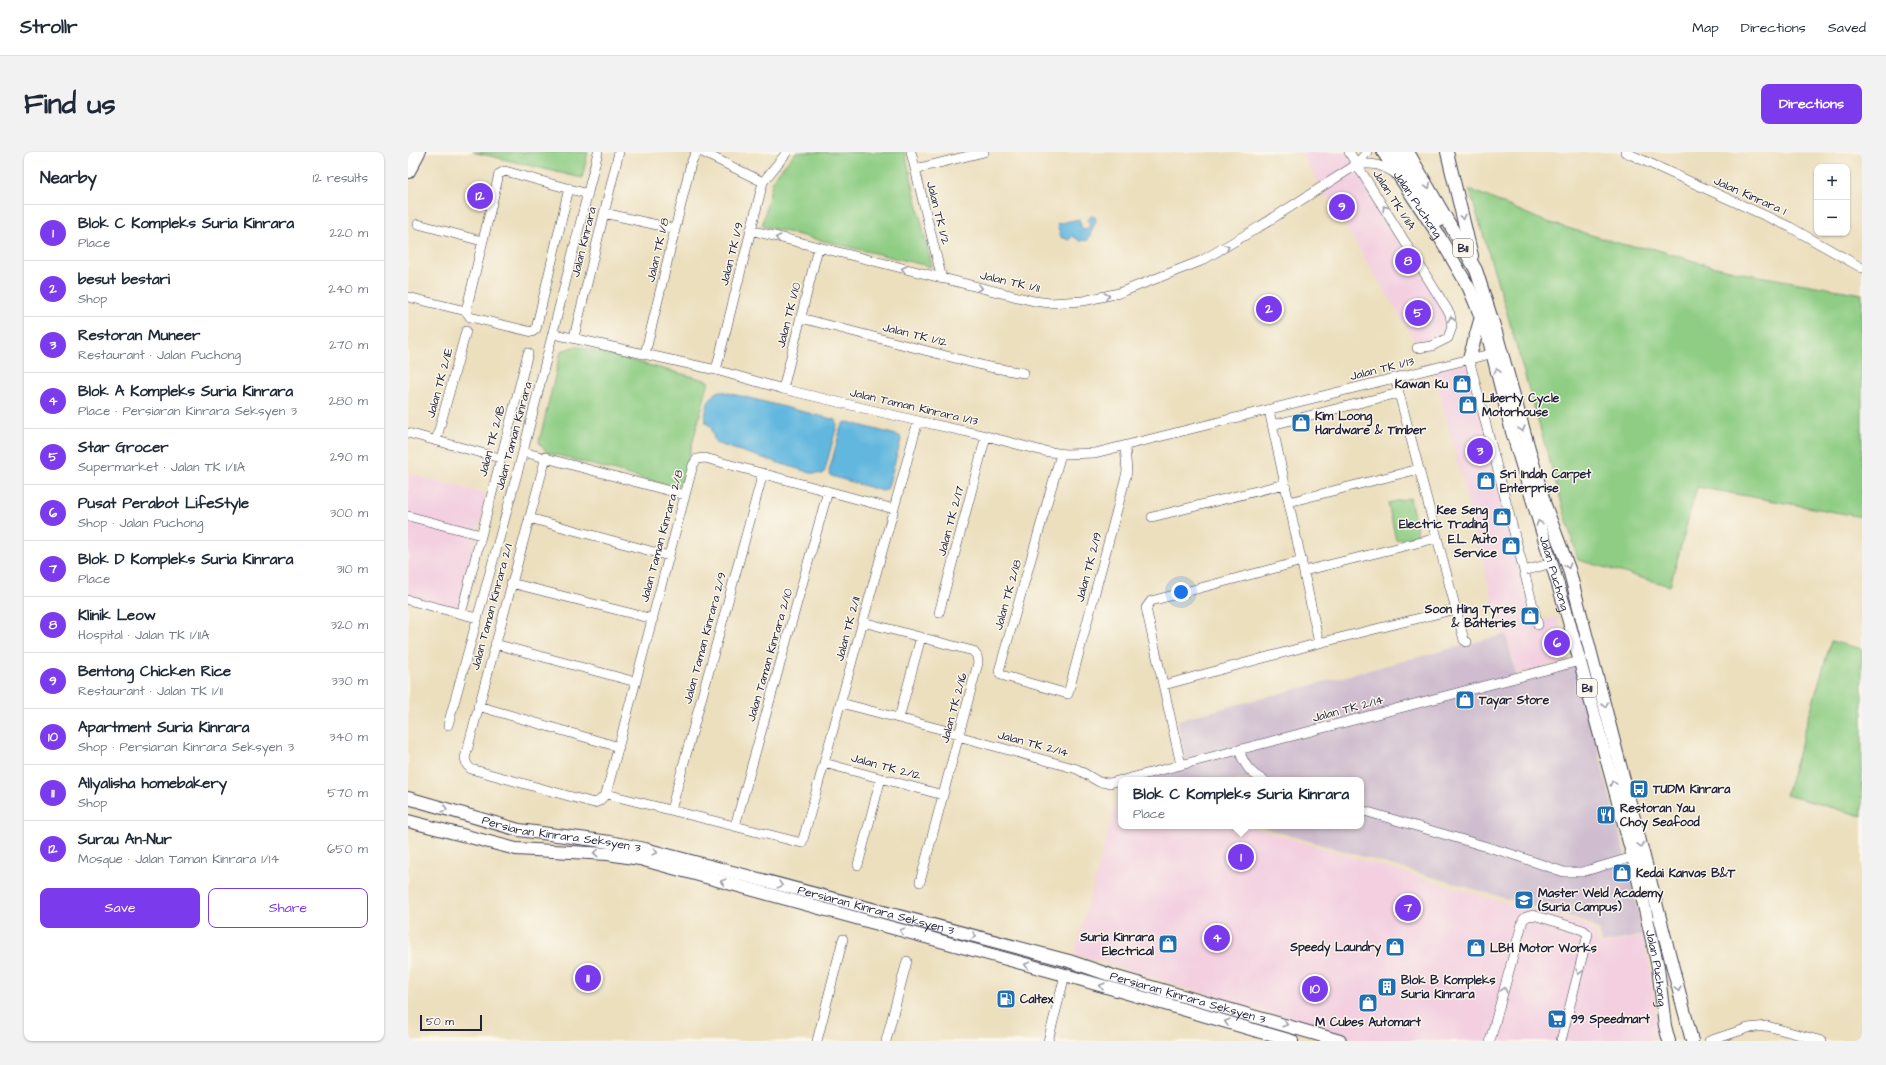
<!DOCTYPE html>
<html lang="en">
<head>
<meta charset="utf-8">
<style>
  body { margin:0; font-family:"Architects Daughter",sans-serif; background:#f2f2f3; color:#1f2937 }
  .controls { position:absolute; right:12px; top:12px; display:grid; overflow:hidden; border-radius:8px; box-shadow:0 1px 3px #0004 }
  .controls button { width:36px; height:36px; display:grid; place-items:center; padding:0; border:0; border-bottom:1px solid #e0e1e3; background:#fff; color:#1f2937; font:20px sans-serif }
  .scale { position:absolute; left:12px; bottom:10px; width:62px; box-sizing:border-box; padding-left:4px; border:2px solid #22223b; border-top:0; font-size:11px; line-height:14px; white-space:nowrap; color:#22223b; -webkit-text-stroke:3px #fbf7ec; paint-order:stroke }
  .you { position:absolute; left:773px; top:440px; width:14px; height:14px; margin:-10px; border:3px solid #fff; border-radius:50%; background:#1a73e8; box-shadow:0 0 0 6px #1a73e833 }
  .badge { display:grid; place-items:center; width:26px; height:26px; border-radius:50%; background:#7c3aed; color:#fff; font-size:13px; font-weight:700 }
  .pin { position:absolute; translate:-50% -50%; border:2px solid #fff; box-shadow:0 1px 4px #0006 }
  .popup { position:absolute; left:710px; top:625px; width:246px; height:52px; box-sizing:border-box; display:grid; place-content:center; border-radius:8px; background:#fff; filter:drop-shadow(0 1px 3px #0005); font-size:13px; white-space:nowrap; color:#747a83 }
  .popup b { font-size:15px; color:#1f2937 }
  .popup::after { content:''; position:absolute; left:50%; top:100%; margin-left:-8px; border:8px solid transparent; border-top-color:#fff }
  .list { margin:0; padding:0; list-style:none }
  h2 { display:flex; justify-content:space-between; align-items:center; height:52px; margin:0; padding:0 16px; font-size:17px }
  h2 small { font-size:13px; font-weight:400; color:#747a83 }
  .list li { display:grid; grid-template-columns:26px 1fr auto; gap:12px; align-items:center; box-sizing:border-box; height:56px; padding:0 16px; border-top:1px solid #e0e1e3 }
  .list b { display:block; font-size:15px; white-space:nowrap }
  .list p { margin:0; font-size:13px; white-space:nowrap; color:#747a83 }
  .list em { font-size:13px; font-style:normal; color:#747a83 }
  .actions { display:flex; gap:8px; padding:12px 16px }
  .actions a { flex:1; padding:9px 0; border:1px solid #7c3aed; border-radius:8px; text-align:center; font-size:14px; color:#7c3aed }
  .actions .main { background:#7c3aed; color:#fff }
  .map { position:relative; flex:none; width:1454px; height:889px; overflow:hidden; border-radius:8px }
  header { display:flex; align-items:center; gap:24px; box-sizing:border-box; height:56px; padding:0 20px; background:#fff; border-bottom:1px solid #e0e1e3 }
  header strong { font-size:19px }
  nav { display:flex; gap:22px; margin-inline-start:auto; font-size:14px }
  .intro { display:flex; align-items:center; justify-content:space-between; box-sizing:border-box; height:96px; padding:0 24px }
  h1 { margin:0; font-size:28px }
  .button { padding:10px 18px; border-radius:8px; background:#7c3aed; color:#fff; font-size:14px; font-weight:700 }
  main { display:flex; gap:24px; padding:0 24px }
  aside { flex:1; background:#fff; border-radius:8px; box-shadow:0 1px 3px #0004 }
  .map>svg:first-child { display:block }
  .built { fill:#f3cfe0 }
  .industrial { fill:#cfbdcf }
  .green { fill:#8fcd84; stroke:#587860 }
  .water { fill:#62b7df; stroke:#426c8d }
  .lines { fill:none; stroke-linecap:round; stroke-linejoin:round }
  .minor-casing { stroke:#403e4f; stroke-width:10 }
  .major-casing { stroke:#403e4f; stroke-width:14 }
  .highway-casing { stroke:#403e4f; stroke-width:16 }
  .minor { stroke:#fff; stroke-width:9 }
  .major { stroke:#fff; stroke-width:12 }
  .highway { stroke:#fff; stroke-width:14 }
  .oneway { stroke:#9c9ca7 }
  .labels { text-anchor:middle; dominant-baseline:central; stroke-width:3; stroke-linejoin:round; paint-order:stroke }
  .shield { fill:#fbf7ec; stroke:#636270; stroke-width:1 }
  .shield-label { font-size:11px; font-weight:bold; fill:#22223b }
  .street-label { font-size:12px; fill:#22223b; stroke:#fbf7ec }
  .poi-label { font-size:12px; font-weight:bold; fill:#22223b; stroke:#fbf7ec; text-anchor:start }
</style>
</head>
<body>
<header>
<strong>Strollr</strong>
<nav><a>Map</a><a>Directions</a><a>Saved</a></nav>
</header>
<div class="intro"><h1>Find us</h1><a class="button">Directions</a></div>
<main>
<aside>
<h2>Nearby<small>12 results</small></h2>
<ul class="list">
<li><span class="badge">1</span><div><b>Blok C Kompleks Suria Kinrara</b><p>Place</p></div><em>220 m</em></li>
<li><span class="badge">2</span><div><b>besut bestari</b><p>Shop</p></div><em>240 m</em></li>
<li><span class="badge">3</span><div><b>Restoran Muneer</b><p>Restaurant · Jalan Puchong</p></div><em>270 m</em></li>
<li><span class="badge">4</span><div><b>Blok A Kompleks Suria Kinrara</b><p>Place · Persiaran Kinrara Seksyen 3</p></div><em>280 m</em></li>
<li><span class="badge">5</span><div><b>Star Grocer</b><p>Supermarket · Jalan TK 1/11A</p></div><em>290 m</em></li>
<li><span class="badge">6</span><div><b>Pusat Perabot LifeStyle</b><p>Shop · Jalan Puchong</p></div><em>300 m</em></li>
<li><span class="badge">7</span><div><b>Blok D Kompleks Suria Kinrara</b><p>Place</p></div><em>310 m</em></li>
<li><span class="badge">8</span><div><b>Klinik Leow</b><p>Hospital · Jalan TK 1/11A</p></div><em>320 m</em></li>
<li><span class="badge">9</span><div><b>Bentong Chicken Rice</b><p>Restaurant · Jalan TK 1/11</p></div><em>330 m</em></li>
<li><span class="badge">10</span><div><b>Apartment Suria Kinrara</b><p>Shop · Persiaran Kinrara Seksyen 3</p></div><em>340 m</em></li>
<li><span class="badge">11</span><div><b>Allyalisha homebakery</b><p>Shop</p></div><em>570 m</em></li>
<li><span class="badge">12</span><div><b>Surau An-Nur</b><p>Mosque · Jalan Taman Kinrara 1/14</p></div><em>650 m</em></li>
</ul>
<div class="actions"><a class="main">Save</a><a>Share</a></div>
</aside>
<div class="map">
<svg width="1454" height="889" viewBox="0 0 1454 889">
  <rect width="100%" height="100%" fill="#fbf7ec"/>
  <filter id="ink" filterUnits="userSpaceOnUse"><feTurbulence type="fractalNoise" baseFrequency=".025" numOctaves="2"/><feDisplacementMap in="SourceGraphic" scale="8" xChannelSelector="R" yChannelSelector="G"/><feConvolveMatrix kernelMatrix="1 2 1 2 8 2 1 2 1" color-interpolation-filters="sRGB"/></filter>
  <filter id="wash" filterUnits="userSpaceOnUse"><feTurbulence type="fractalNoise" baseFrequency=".012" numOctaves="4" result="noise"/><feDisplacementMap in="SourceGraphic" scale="16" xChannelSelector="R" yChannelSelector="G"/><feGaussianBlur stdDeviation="0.9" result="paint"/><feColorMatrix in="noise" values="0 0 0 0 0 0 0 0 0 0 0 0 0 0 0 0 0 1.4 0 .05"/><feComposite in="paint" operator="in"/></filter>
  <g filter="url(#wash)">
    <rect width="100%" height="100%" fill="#ecdfbe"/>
    <!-- built -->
    <path class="built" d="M892 0H939L1039 163 1042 175 1038 183 1023 190 1009 192Z
      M1059 210 1127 470 1149 465 1161 508 1109 522 1098 480 1093 481 1026 218Z
      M0 321 79 342 50 459 0 445Z
      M712 636 713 674H839L1115 756 1174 771 1188 781 1191 793 1235 784 1243 820 1250 881 1244 889H954L666 802Z"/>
    <!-- industrial -->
    <path class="industrial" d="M1098 482 1109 526 1167 512 1217 702 1235 783 1194 791 1191 778 1175 769 849 674H953V628H732L779 615 770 568Z"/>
    <!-- green -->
    <path class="green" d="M65 0H180L174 26Z
      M388 0H497L524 115 354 74 365 27Z
      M1061 37 1136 69 1217 93 1247 97 1299 113 1339 122 1454 142V365L1289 335 1262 434 1170 408 1096 151Z
      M168 194 301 229 274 330 266 335 138 300 131 290 153 199Z
      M1002 346 1010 383 988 388 980 351Z
      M1423 489 1454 497V664L1378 643Z"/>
    <!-- water -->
    <path class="water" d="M683 64 687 65 688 68 680 88 672 89 665 84 661 88 653 85 649 72 671 67 674 77 676 78 682 74 680 68Z
      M313 239 428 268 429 273 417 318 415 322 403 321 307 291 303 275 298 271C296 260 300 241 313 239Z
      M440 270 492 284 493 288 479 338 474 339 423 324 421 319 433 275 436 271Z"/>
  </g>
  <g filter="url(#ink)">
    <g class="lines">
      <defs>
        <path id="minor" d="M294 0 355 30
          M503 0 534 127
          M941 0 1042 162 1044 175 1040 186 1024 194 1009 196
          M1217 0 1382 75 1454 116
          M948 13C965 10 974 13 988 22
          M507 17 576 0
          M196 61 267 77
          M10 72 74 89
          M342 78 626 149 642 151 675 149 711 141 793 109 851 75 948 13 959 0
          M0 145 58 159 91 22 97 19 180 42
          M58 159 62 165 124 180 128 177 161 36
          M393 166 581 215 616 221
          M146 182 308 218 375 237 510 269 578 284 635 299 657 302 687 301 1090 200
          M166 185 211 0
          M237 202 283 11 288 0
          M1061 207 1130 473
          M308 218 355 30 379 0
          M987 226 1056 488 1059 490
          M375 237 410 96
          M861 258 911 491
          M864 273 991 241
          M0 281 92 306
          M28 289 58 179
          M115 300 277 343
          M653 302 591 519 593 523 660 542 719 320 717 294
          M138 305 57 606 59 613 63 617 186 651 191 649 198 642
          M881 350 1011 317
          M0 364 73 383
          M744 365 877 332
          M121 366 261 404
          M896 419 1029 386
          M1116 419 1144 411
          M103 431 245 467
          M0 448 69 466
          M531 461 578 284
          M53 462 120 201
          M455 470 565 499 569 504 570 511 512 730
          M87 492 228 530
          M756 533 911 491 1048 457
          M433 551 551 582
          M70 554 211 595
          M491 566 513 485
          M40 573 115 300 190 0
          M550 584 669 617 691 630 702 631 713 628
          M831 598C836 612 842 622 856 628
          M416 611 535 643
          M773 613 738 456 743 449 894 409
          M715 628 1172 509
          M198 642 394 691 510 269
          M198 642 285 313 289 307 297 306 486 357
          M263 658 355 321
          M953 658 1100 701 1156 720H1174L1225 705
          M327 674 420 339
          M450 713 473 626
          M409 889 435 787
          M478 889 499 809
          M640 889 657 823
          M1082 889 1115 768 1118 765 1125 763 1175 778 1180 782 1153 889
          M1301 889 1340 876 1359 874 1414 889"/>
        <g id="major">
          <path id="s1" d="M975 0 1031 84 1061 136 1079 180 1104 280 1160 466 1225 705 1250 815 1257 874 1261 889"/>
          <path d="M987 0 1031 69"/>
          <path d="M1000 0 1068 118 1087 177 1137 353 1161 417 1284 889"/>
          <path d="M1039 0 1064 104"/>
          <path d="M1061 207 1073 165"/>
          <path id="s2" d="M0 646 111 678 202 690 237 697 661 809 705 824 932 889"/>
          <path d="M0 669 108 697 200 702 232 707 657 823 884 889"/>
        </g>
        <path id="highway" d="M0 19 10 0"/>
      </defs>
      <!-- minor casing -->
      <use href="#minor" class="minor-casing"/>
      <!-- major casing -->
      <use href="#major" class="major-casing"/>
      <!-- highway casing -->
      <use href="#highway" class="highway-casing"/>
      <!-- minor -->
      <use href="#minor" class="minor"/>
      <!-- major -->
      <use href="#major" class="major"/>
      <!-- highway -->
      <use href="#highway" class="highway"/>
    </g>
    <!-- one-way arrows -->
    <defs><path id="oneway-chevron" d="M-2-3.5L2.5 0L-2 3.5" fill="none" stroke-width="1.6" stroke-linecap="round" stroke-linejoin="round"/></defs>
    <g class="oneway">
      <use href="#oneway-chevron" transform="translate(1020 34) rotate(60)"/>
      <use href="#oneway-chevron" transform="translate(977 56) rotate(-123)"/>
      <use href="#oneway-chevron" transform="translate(1055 65) rotate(76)"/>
      <use href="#oneway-chevron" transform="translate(370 86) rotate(-166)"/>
      <use href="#oneway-chevron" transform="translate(819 95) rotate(-29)"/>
      <use href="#oneway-chevron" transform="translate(496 117) rotate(-166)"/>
      <use href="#oneway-chevron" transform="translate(572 136) rotate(14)"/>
      <use href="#oneway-chevron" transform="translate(699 144) rotate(-12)"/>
      <use href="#oneway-chevron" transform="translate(1043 167) rotate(-100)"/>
      <use href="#oneway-chevron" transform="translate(1089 219) rotate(-103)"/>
      <use href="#oneway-chevron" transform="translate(1114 277) rotate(74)"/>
      <use href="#oneway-chevron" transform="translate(1131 371) rotate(-109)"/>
      <use href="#oneway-chevron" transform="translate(1160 414) rotate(71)"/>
      <use href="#oneway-chevron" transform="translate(1197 553) rotate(75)"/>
      <use href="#oneway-chevron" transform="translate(1205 631) rotate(-105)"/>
      <use href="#oneway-chevron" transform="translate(37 657) rotate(16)"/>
      <use href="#oneway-chevron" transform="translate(1233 693) rotate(76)"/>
      <use href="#oneway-chevron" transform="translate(247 700) rotate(15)"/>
      <use href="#oneway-chevron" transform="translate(188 701) rotate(-177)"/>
      <use href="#oneway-chevron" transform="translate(315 730) rotate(-165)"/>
      <use href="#oneway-chevron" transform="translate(372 733) rotate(15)"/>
      <use href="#oneway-chevron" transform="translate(494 779) rotate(-165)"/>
      <use href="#oneway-chevron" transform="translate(566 784) rotate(15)"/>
      <use href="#oneway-chevron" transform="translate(619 813) rotate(-165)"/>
      <use href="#oneway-chevron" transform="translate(1171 820) rotate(105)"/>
      <use href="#oneway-chevron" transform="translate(694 834) rotate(-164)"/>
      <use href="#oneway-chevron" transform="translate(1270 837) rotate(75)"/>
      <use href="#oneway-chevron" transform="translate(1096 838) rotate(-75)"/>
      <use href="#oneway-chevron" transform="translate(819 870) rotate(-164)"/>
      <use href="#oneway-chevron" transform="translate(877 872) rotate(17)"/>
    </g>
  </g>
  <!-- icons -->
  <defs>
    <symbol id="shop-square" viewBox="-11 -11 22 22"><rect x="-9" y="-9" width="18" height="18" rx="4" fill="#1f6fb2" stroke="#fbf7ec"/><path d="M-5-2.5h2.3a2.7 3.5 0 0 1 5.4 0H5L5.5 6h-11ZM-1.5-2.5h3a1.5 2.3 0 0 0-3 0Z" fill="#fff"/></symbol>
    <symbol id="bus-square" viewBox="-11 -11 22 22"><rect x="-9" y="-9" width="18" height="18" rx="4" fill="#1f6fb2" stroke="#fbf7ec"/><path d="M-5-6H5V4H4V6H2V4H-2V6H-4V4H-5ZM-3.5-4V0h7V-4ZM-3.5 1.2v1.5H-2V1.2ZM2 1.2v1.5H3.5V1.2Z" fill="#fff"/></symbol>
    <symbol id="restaurant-square" viewBox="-11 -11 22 22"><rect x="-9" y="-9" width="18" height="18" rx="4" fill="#1f6fb2" stroke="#fbf7ec"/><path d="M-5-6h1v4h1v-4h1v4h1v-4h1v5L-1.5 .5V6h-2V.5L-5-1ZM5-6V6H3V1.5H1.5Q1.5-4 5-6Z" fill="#fff"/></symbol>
    <symbol id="university-square" viewBox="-11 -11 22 22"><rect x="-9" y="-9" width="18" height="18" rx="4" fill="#1f6fb2" stroke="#fbf7ec"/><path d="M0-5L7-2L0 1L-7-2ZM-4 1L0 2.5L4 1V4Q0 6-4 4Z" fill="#fff"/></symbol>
    <symbol id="building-square" viewBox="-11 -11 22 22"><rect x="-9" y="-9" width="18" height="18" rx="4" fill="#1f6fb2" stroke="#fbf7ec"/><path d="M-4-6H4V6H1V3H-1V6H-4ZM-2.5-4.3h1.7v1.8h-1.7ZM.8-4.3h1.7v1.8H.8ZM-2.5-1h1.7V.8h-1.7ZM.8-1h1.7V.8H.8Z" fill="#fff"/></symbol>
    <symbol id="fuel-square" viewBox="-11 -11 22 22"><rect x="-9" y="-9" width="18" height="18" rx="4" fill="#1f6fb2" stroke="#fbf7ec"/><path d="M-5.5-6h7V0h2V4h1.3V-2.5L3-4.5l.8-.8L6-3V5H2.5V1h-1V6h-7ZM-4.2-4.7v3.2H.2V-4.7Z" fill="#fff"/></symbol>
    <symbol id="supermarket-square" viewBox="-11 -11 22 22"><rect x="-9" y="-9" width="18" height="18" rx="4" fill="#1f6fb2" stroke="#fbf7ec"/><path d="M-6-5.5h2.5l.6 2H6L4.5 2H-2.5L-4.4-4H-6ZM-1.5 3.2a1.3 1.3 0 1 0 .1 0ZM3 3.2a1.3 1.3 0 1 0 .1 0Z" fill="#fff"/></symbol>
  </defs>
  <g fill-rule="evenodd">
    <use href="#shop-square" x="1043" y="221" width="22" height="22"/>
    <use href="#shop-square" x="1049" y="242" width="22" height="22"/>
    <use href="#shop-square" x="882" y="260" width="22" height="22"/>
    <use href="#shop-square" x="1067" y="318" width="22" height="22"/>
    <use href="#shop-square" x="1083" y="354" width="22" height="22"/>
    <use href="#shop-square" x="1092" y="383" width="22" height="22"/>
    <use href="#shop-square" x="1111" y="453" width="22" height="22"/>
    <use href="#shop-square" x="1046" y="537" width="22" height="22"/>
    <use href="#bus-square" x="1220" y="626" width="22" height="22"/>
    <use href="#restaurant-square" x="1187" y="652" width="22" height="22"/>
    <use href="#shop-square" x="1203" y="710" width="22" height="22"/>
    <use href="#university-square" x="1105" y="737" width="22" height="22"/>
    <use href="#shop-square" x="749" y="781" width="22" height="22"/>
    <use href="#shop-square" x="976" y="784" width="22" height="22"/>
    <use href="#shop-square" x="1057" y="785" width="22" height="22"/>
    <use href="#building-square" x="968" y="824" width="22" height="22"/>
    <use href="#fuel-square" x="587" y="836" width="22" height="22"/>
    <use href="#shop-square" x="949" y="840" width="22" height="22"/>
    <use href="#supermarket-square" x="1138" y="856" width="22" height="22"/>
  </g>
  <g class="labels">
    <!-- shield labels -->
    <g class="shield">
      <rect x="1045" y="87" width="20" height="18" rx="3"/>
      <rect x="1169" y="527" width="20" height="18" rx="3"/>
    </g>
    <g class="shield-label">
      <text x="1055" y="96">B11</text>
      <text x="1179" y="536">B11</text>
    </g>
    <!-- street labels -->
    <g class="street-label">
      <text transform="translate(1342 44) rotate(24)">Jalan Kinrara 1</text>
      <text transform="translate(986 48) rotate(57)">Jalan TK 1/11A</text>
      <text stroke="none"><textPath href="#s1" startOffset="63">Jalan Puchong</textPath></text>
      <text transform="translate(530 61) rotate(76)">Jalan TK 1/2</text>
      <text transform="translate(176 90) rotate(-76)">Jalan Kinrara</text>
      <text transform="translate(250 98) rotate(-77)">Jalan TK 1/8</text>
      <text transform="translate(324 102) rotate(-76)">Jalan TK 1/9</text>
      <text transform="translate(602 130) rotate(13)">Jalan TK 1/11</text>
      <text transform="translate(381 163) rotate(-76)">Jalan TK 1/10</text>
      <text transform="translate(507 183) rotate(14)">Jalan TK 1/12</text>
      <text transform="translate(974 217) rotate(-14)">Jalan TK 1/13</text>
      <text transform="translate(32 231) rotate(-75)">Jalan TK 2/1E</text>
      <text transform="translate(506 255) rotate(13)">Jalan Taman Kinrara 1/13</text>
      <text transform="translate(106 284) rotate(-75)">Jalan Taman Kinrara</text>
      <text transform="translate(84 289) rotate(-75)">Jalan TK 2/1B</text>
      <text transform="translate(543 369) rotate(-75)">Jalan TK 2/17</text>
      <text transform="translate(254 384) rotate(-75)">Jalan Taman Kinrara 2/8</text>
      <text transform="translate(681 415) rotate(-75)">Jalan TK 2/19</text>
      <text stroke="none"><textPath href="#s1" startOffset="459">Jalan Puchong</textPath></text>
      <text transform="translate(600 443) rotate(-74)">Jalan TK 2/18</text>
      <text transform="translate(84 455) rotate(-75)">Jalan Taman Kinrara 2/1</text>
      <text transform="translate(440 477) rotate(-75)">Jalan TK 2/11</text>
      <text transform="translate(297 486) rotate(-75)">Jalan Taman Kinrara 2/9</text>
      <text transform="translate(362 503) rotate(-74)">Jalan Taman Kinrara 2/10</text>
      <text transform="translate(546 556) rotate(-75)">Jalan TK 2/16</text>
      <text transform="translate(940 557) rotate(-15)">Jalan TK 2/14</text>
      <text transform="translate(625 592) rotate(15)">Jalan TK 2/14</text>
      <text transform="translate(478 615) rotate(15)">Jalan TK 2/12</text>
      <text stroke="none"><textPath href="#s2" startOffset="158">Persiaran Kinrara Seksyen 3</textPath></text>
      <text stroke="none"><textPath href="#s2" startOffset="482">Persiaran Kinrara Seksyen 3</textPath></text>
      <text stroke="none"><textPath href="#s1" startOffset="867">Jalan Puchong</textPath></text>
      <text stroke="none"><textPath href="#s2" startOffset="806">Persiaran Kinrara Seksyen 3</textPath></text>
    </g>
    <!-- poi labels -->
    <g class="poi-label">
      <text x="1040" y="232" text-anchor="end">Kawan Ku</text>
      <text x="1074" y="246">Liberty Cycle<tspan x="1074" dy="14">Motorhouse</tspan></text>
      <text x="907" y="264">Kim Loong<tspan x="907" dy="14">Hardware &amp; Timber</tspan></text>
      <text x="1092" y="322">Sri Indah Carpet<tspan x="1092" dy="14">Enterprise</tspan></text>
      <text x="1080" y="358" text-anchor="end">Kee Seng<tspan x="1080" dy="14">Electric Trading</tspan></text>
      <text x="1089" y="387" text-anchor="end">E.L. Auto<tspan x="1089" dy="14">Service</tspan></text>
      <text x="1108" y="457" text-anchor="end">Soon Hing Tyres<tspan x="1108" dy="14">&amp; Batteries</tspan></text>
      <text x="1071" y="548">Tayar Store</text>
      <text x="1245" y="637">TUDM Kinrara</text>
      <text x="1212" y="656">Restoran Yau<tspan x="1212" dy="14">Choy Seafood</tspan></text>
      <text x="1228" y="721">Kedai Kanvas B&amp;T</text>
      <text x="1130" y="741">Master Weld Academy<tspan x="1130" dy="14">(Suria Campus)</tspan></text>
      <text x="746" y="785" text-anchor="end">Suria Kinrara<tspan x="746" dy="14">Electrical</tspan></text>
      <text x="973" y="795" text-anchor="end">Speedy Laundry</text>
      <text x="1082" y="796">LBH Motor Works</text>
      <text x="993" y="828">Blok B Kompleks<tspan x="993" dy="14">Suria Kinrara</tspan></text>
      <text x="612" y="847">Caltex</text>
      <text x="1163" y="867">99 Speedmart</text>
      <text x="960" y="870" text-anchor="middle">M Cubes Automart</text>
    </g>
  </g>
</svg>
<div class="controls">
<button>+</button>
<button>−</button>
</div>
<div class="scale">50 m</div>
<div class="you"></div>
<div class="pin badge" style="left:833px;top:705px">1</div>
<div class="popup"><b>Blok C Kompleks Suria Kinrara</b>Place</div>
<div class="pin badge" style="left:861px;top:157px">2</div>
<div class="pin badge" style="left:1072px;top:299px">3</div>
<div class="pin badge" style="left:809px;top:786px">4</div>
<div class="pin badge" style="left:1010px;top:161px">5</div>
<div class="pin badge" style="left:1149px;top:491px">6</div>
<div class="pin badge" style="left:1000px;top:756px">7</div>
<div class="pin badge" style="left:1000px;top:109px">8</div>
<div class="pin badge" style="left:934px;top:55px">9</div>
<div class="pin badge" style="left:907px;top:837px">10</div>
<div class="pin badge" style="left:180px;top:826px">11</div>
<div class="pin badge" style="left:72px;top:44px">12</div>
</div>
</main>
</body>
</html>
